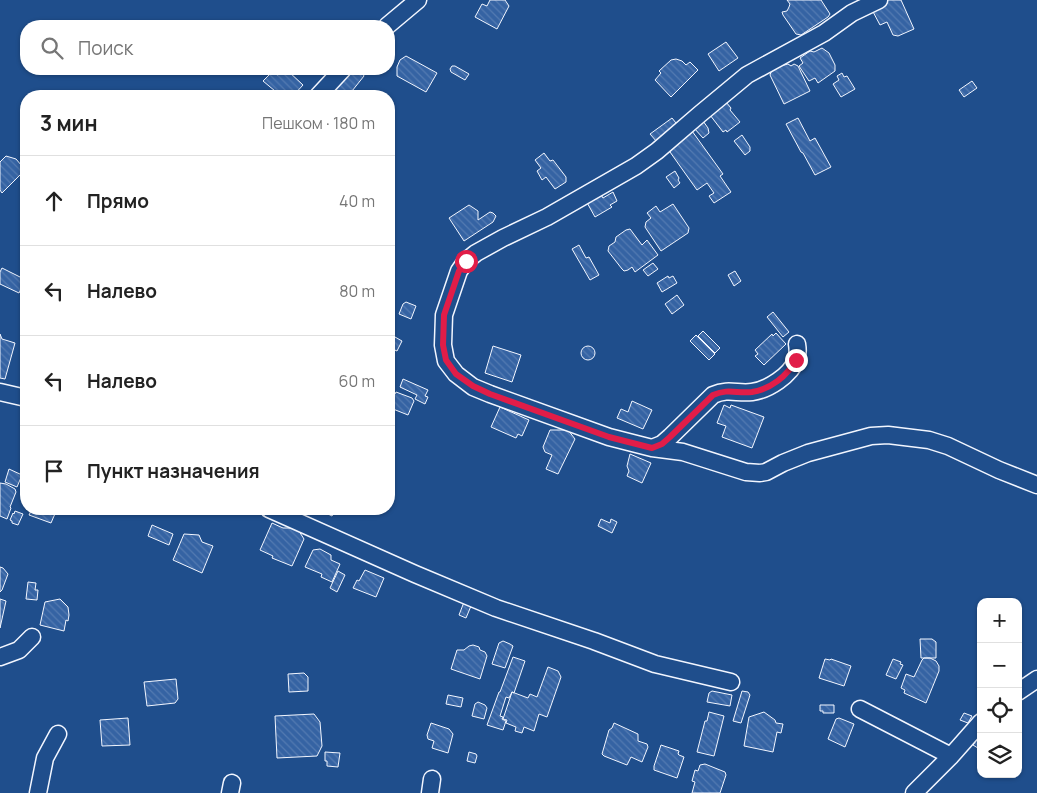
<!DOCTYPE html>
<html lang="ru">
<head>
<meta charset="utf-8">
<style>
  body { margin:0; font-family:Manrope,sans-serif; background:#f6f6f6; color:#222 }
  .controls { position:absolute; right:15px; bottom:15px; display:grid; overflow:hidden; border-radius:10px; box-shadow:0 1px 4px #0004 }
  .controls button { width:45px; height:45px; display:grid; place-items:center; padding:0; border:0; border-bottom:1px solid #e0e0e0; background:#fff; color:#222; font:25px sans-serif }
  .stop { position:absolute; width:15px; height:15px; margin:-11px; border:4px solid #e11d48; border-radius:50%; background:#fff }
  .stop.end { background:#e11d48; border-color:#fff; box-shadow:0 1px 5px #0008 }
  .list { margin:0; padding:0; list-style:none }
  h2 { display:flex; justify-content:space-between; align-items:center; height:65px; margin:0; padding:0 20px; font-size:21px }
  h2 small { font-size:16px; font-weight:400; color:#767676 }
  .list li { display:grid; grid-template-columns:32px 1fr auto; gap:15px; align-items:center; box-sizing:border-box; height:90px; padding:0 20px; border-top:1px solid #e0e0e0 }
  .list b { display:block; font-size:19px; white-space:nowrap }
  .list em { font-size:16px; font-style:normal; color:#767676 }
  .icon { flex:none; width:28px; height:28px; fill:none; stroke:currentColor; stroke-width:2; stroke-linecap:round; stroke-linejoin:round }
  .map { position:relative; flex:none; width:1037px; height:793px; overflow:hidden }
  .search { position:absolute; background:#fff; box-shadow:0 1px 4px #0004; left:20px; top:20px; width:375px; height:55px; display:flex; align-items:center; gap:12px; box-sizing:border-box; padding:0 18px; border-radius:20px; color:#767676; font-size:19px }
  .panel { position:absolute; background:#fff; box-shadow:0 1px 4px #0004; left:20px; top:90px; width:375px; height:425px; border-radius:20px }
  .map>svg:first-child { display:block }
  .building { fill:url(#building-back-hatch); stroke:#f2f6ff }
  .lines { fill:none; stroke-linecap:round; stroke-linejoin:round }
  .street-casing { stroke:#f2f6ff; stroke-width:19 }
  .street { stroke:#1f4e8c; stroke-width:16 }
  .route { stroke:#e11d48; stroke-width:6 }
</style>
</head>
<body>
<div class="map">
<svg width="1037" height="793" viewBox="0 0 1037 793">
  <defs>
    <pattern id="building-back-hatch" width="6" height="6" patternUnits="userSpaceOnUse" patternTransform="scale(1.25)"><rect width="6" height="6" fill="#3563a3"/><path d="M-1 5l2 2M0 0l6 6M5-1l2 2" fill="none" stroke="#537ab1"/></pattern>
  </defs>
  <rect width="100%" height="100%" fill="#1f4e8c"/>
  <!-- building -->
  <path class="building" d="M490 0H505L509 6 497 29 475 17 482 4 487 6Z
    M787 0H821L830 14 828 17 801 35 796 34 783 15 782 12 787 11 789 7 790 4Z
    M887 0H901L914 29 898 36 893 35 887 22 880 25 871 8Z
    M726 42 738 58 719 71 708 54Z
    M822 48 829 53 835 65V71L818 83 815 78 809 81 799 66 803 63 800 58 810 51 814 52Z
    M406 56 437 73 426 92 397 76V67L400 60Z
    M676 59 682 61 686 65 690 62 698 70 671 97 655 80 661 73 659 71 671 60Z
    M788 64 791 66 794 64 798 66 810 91 784 104 770 75 771 72 780 66Z
    M452 66H455L469 74 465 80 451 72 450 69Z
    M351 69H358L362 72 364 76 348 96H339L332 91Z
    M287 70 303 85 293 96H281L263 81 273 71 277 75Z
    M842 73 844 77 847 76 855 89 841 97 833 84 839 80 837 76Z
    M972 81 977 88 964 97 959 90Z
    M726 102 731 108 730 110 740 122 727 132 726 130 723 132 710 115Z
    M672 118 676 123 675 129 657 142 650 134Z
    M798 118 810 141 815 138 831 167 815 175 803 153 801 152 786 124Z
    M703 121 708 128 709 133 703 138 694 128Z
    M692 131 723 174 720 176 731 192 714 203 709 196 714 193 707 183 697 190 670 152 671 147Z
    M742 135 750 147V151L745 155 734 141Z
    M544 153 550 161 553 160 566 177V182L555 189 546 177 542 180 537 171 541 168 535 160Z
    M6 156 16 159 22 166V173L2 193 0 190V162Z
    M675 171 679 178 678 180 680 183 674 188 666 177Z
    M599 191 603 198 613 192 617 201 610 205 612 207 595 217 585 199Z
    M673 204 689 228 688 233 661 251 645 227 646 222 651 218 647 213 656 206 660 212Z
    M469 205 478 211V220L490 212 493 213 496 216 493 222 464 241 449 218Z
    M630 229 642 245 647 240 658 255 635 272 632 267 628 270 624 271 622 269 608 251 609 246 615 242 616 237 626 230Z
    M579 245 586 258 589 257 599 275 590 280 572 249Z
    M653 263 658 269 648 276 643 270Z
    M2 268 24 279 25 281 19 293 0 284V272Z
    M735 271 741 281 734 286 728 275Z
    M668 276 669 278 673 276 677 283 662 292 657 283Z
    M677 295 684 305 672 314 665 304Z
    M406 302 416 306 411 319 399 314 403 304Z
    M773 312 789 332 783 337 767 317Z
    M703 331 720 348 715 353 698 336Z
    M776 333 786 344 764 365 755 356 758 354 755 350 772 334 773 336Z
    M0 334 2 339 15 343 5 379 0 378Z
    M696 335 715 354 709 360 690 341Z
    M395 337 402 341 397 351 390 348Z
    M493 346 521 355 512 382 485 373Z
    M581 353a7 7 0 1 1 14 0a7 7 0 1 1-14 0Z
    M403 379 428 390 425 396 428 397 425 404 415 399 417 395 400 387Z
    M389 392 395 394 396 392 412 398 414 401 408 415 393 409 391 406 393 403 389 402Z
    M632 401 652 410 643 429 617 418 621 409 628 412Z
    M724 405 730 408 731 405 764 417 752 448 722 437 726 426 717 423Z
    M500 407 529 420 522 436 518 434 516 438 491 427Z
    M550 430H568L575 439 558 474 546 469 552 455 545 452 543 447Z
    M630 454 651 463 642 483 627 476 629 471 627 466Z
    M9 469 22 475 17 487 5 482Z
    M0 483 6 484 15 489 16 492 10 507 11 508 7 519 0 516Z
    M32 509H57L51 523 29 515Z
    M318 509H336L332 516Z
    M15 511 23 514 18 525 12 523V521L10 520 13 513 14 514Z
    M601 519 610 523 611 519 617 522 612 533 598 526Z
    M272 523 283 528H297L304 539 292 566 272 558 273 556 260 550Z
    M152 525 173 534 169 545 148 536Z
    M184 534 199 535 202 542 213 546 202 573 173 560Z
    M320 549 331 555V560L340 564 332 582 321 577 322 574 305 567 313 550Z
    M0 567 3 568 8 574 2 590 0 592Z
    M365 570 384 578 376 597 353 588 357 580 359 581Z
    M338 571 345 575 337 592 330 588Z
    M28 582 36 583 35 590H38L37 600 26 599Z
    M0 599 6 601 0 628Z
    M60 599 68 607 69 615 68 621 66 620 64 631 40 625 45 602Z
    M464 602 471 606 466 618 459 615Z
    M920 639H932L936 642V658H921Z
    M503 641 510 644 513 646 505 668 492 664 499 643Z
    M473 645 479 647 480 650 485 652 487 656 480 679 451 669 457 650H464L469 646Z
    M513 657 525 661 514 693 512 692 509 698 506 697 500 716 503 717 502 719 506 721 503 730 487 725 499 692H500Z
    M924 658H930L936 661 939 666V671L926 703 904 693 905 690 901 688 906 674 914 677 922 660Z
    M825 659 830 660 831 659 851 666 844 686 819 678Z
    M893 659 901 662 900 664 903 665 896 679 886 675Z
    M548 667 558 671 561 677 547 717 539 714 534 731 524 727 522 733 515 731 516 727 506 723 507 720 503 719 512 692 528 698 530 694 537 697Z
    M304 673 308 677V691L289 692 288 674Z
    M176 679 178 699 175 703 147 706 144 682Z
    M712 691 732 695 730 706 707 702 709 693Z
    M742 691 748 692 750 695 741 723 733 721Z
    M448 695 463 698 461 707 446 704Z
    M478 702 485 705 487 708 484 719 472 716 475 704Z
    M820 705H834V713H823V711H820Z
    M709 712 724 716 714 756 697 752 705 721H707Z
    M764 712 775 720 776 723 783 724 781 733 777 732 773 752 744 746 749 717Z
    M964 713 972 716 968 723 960 720Z
    M314 714 320 722 322 746 317 756 277 758 275 716Z
    M128 718 130 745 102 746 100 720Z
    M839 718 854 724 845 747 828 739 836 719Z
    M431 723 449 729 453 734 448 753 432 748 434 741 428 739 427 735Z
    M614 723 638 734V741L647 744 648 747 642 762 631 757 627 765 604 756 602 754 609 730 612 728Z
    M980 733H981V750L973 745Z
    M661 745 679 751 678 754 679 755 684 757 677 778 654 770V766Z
    M325 752 340 753 338 767 327 766V761H325Z
    M469 752 476 754 477 756 475 763 467 761Z
    M705 764 725 772 726 775 720 793H692L695 782 692 781 695 770 698 771 700 765Z"/>
  <g class="lines">
    <defs>
      <path id="street" d="M879 0 852 13 824 33 747 75 700 114 657 151 636 166 547 217 503 238 476 253 466 261 459 271 444 315 443 345 446 361 456 374 473 387 490 394 609 437 652 448 683 452 746 472 760 473 766 472 783 463 808 453 871 436 888 435 929 440 948 446 999 470 1037 485
        M387 26 418 0
        M318 96 343 69
        M0 392 26 398
        M652 448 662 444 670 437 713 395C729 388 737 394 752 392 768 390 791 375 796 360 798 355 798 350 797 344
        M269 509 415 574 496 608 594 641 655 664 731 682
        M0 657 19 650 32 637
        M1018 692 1037 679
        M860 709 951 756
        M38 793 45 758 58 734
        M230 793 232 783
        M430 793 432 779
        M914 793 951 756 981 722"/>
    </defs>
    <!-- street casing -->
    <use href="#street" class="street-casing"/>
    <!-- street -->
    <use href="#street" class="street"/>
  </g>
  <g class="lines">
    <!-- route -->
    <path class="route" d="M466 261 459 271 444 315 443 345 446 360 456 374 473 386 490 394 609 437 652 448 662 444 670 437 713 395C729 388 737 394 752 392 771 389 787 376 796 360"/>
  </g>
</svg>
<div class="controls">
<button>+</button>
<button>−</button>
<button><svg class="icon" aria-label="locate" viewBox="0 0 24 24"><circle cx="12" cy="12" r="6"/><path d="M12 2v4M12 18v4M2 12h4M18 12h4"/></svg></button>
<button><svg class="icon" aria-label="layers" viewBox="0 0 24 24"><path d="M12 4l9 5-9 5-9-5zM3 14l9 5 9-5"/></svg></button>
</div>
<div class="stop" style="left:466px;top:261px"></div>
<div class="stop end" style="left:796px;top:360px"></div>
<div class="search"><svg class="icon" aria-label="search" viewBox="0 0 24 24"><circle cx="10" cy="10" r="6"/><path d="M15 15l6 6"/></svg>Поиск</div>
<section class="panel">
<h2>3 мин<small>Пешком · 180 m</small></h2>
<ul class="list">
<li><svg class="icon" aria-label="ahead" viewBox="0 0 24 24"><path d="M12 20V5M6 11l6-6 6 6"/></svg><div><b>Прямо</b></div><em>40 m</em></li>
<li><svg class="icon" aria-label="left" viewBox="0 0 24 24"><path d="M17 20v-9H6M10 6l-5 5 5 5"/></svg><div><b>Налево</b></div><em>80 m</em></li>
<li><svg class="icon" aria-label="left" viewBox="0 0 24 24"><path d="M17 20v-9H6M10 6l-5 5 5 5"/></svg><div><b>Налево</b></div><em>60 m</em></li>
<li><svg class="icon" aria-label="arrive" viewBox="0 0 24 24"><path d="M6 21V4h12l-3 4 3 4H6"/></svg><div><b>Пункт назначения</b></div></li>
</ul>
</section>
</div>
</body>
</html>
